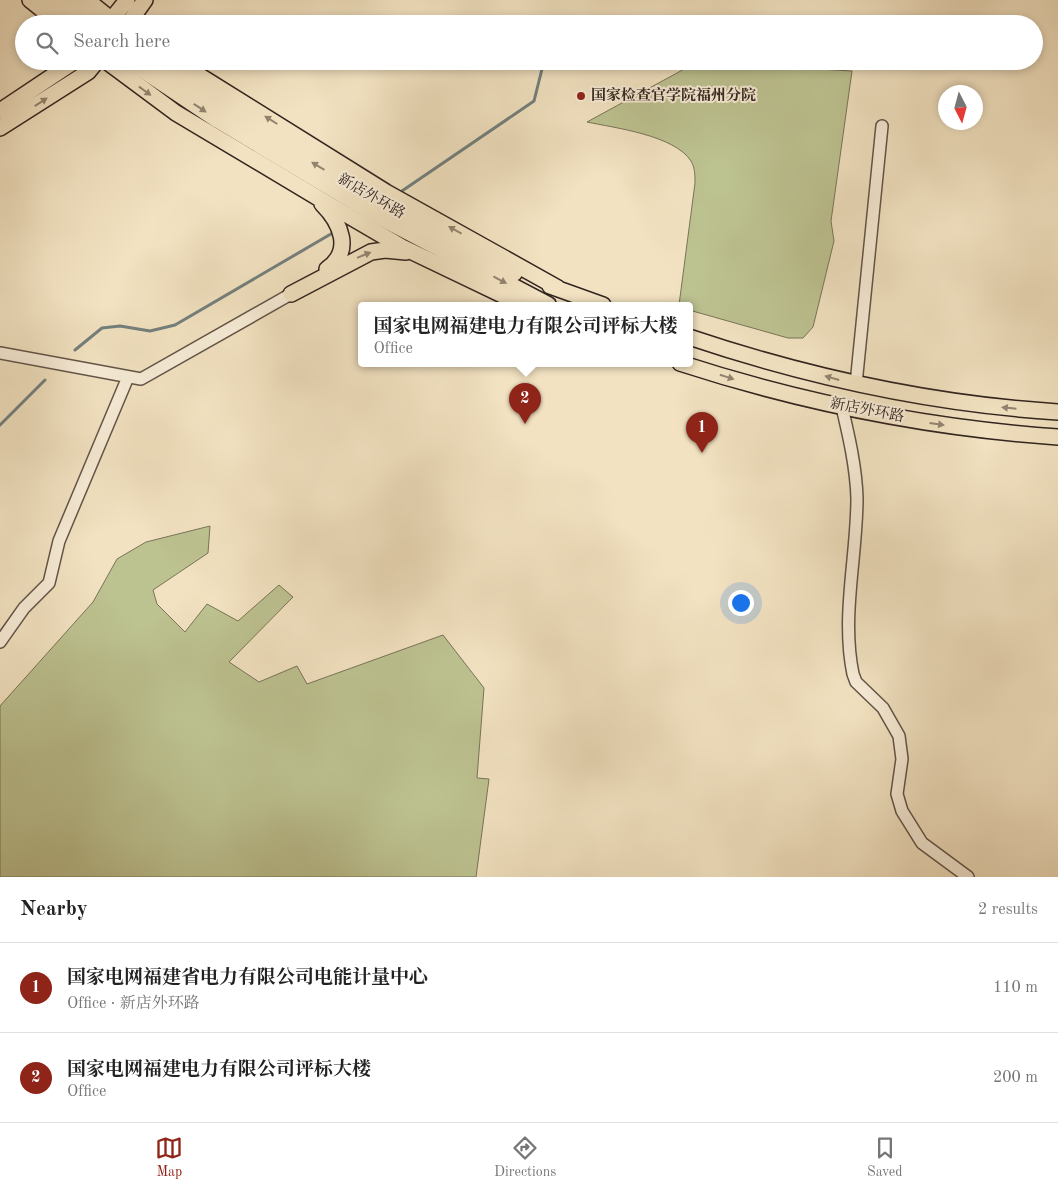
<!DOCTYPE html>
<html lang="en">
<head>
<meta charset="utf-8">
<style>
  body { margin:0; font-family:"Old Standard TT","Noto Serif SC",serif; background:#f2f2f2; color:#222 }
  .compass { position:absolute; left:938px; top:85px; width:45px; height:45px; border-radius:50%; background:#fff; box-shadow:0 2px 8px #0003; rotate:174deg }
  .you { position:absolute; left:740px; top:602px; width:18px; height:18px; margin:-12px; border:4px solid #fff; border-radius:50%; background:#1a73e8; box-shadow:0 0 0 8px #1a73e833 }
  .badge { display:grid; place-items:center; width:32px; height:32px; border-radius:50%; background:#8f2418; color:#fff; font-size:16px; font-weight:700 }
  .pin { position:absolute; translate:-50% -41px; filter:drop-shadow(0 1px 2px #0008) }
  .pin::after { content:''; position:absolute; top:26px; width:18px; height:15px; background:inherit; clip-path:polygon(0 0,100% 0,50% 100%) }
  .popup { position:absolute; left:358px; top:302px; width:335px; height:65px; box-sizing:border-box; display:grid; place-content:center; border-radius:5px; background:#fff; filter:drop-shadow(0 1px 4px #0005); font-size:16px; white-space:nowrap; color:#767676 }
  .popup b { font-size:19px; color:#222 }
  .popup::after { content:''; position:absolute; left:50%; top:100%; margin-left:-10px; border:10px solid transparent; border-top-color:#fff }
  .list { margin:0; padding:0; list-style:none }
  h2 { display:flex; justify-content:space-between; align-items:center; height:65px; margin:0; padding:0 20px; font-size:21px }
  h2 small { font-size:16px; font-weight:400; color:#767676 }
  .list li { display:grid; grid-template-columns:32px 1fr auto; gap:15px; align-items:center; box-sizing:border-box; height:90px; padding:0 20px; border-top:1px solid #e0e0e0 }
  .list b { display:block; font-size:19px; white-space:nowrap }
  .list p { margin:0; font-size:16px; white-space:nowrap; color:#767676 }
  .list em { font-size:16px; font-style:normal; color:#767676 }
  .icon { flex:none; width:28px; height:28px; fill:none; stroke:currentColor; stroke-width:2; stroke-linecap:round; stroke-linejoin:round }
  .map { position:relative; flex:none; width:1058px; height:877px; overflow:hidden }
  .search { position:absolute; background:#fff; box-shadow:0 2px 8px #0003; left:15px; right:15px; top:15px; height:55px; display:flex; align-items:center; gap:12px; box-sizing:border-box; padding:0 18px; border-radius:28px; color:#767676; font-size:19px }
  .sheet { height:245px; background:#fff }
  nav { display:flex; justify-content:space-around; align-items:center; box-sizing:border-box; height:70px; border-top:1px solid #e0e0e0; background:#fff; font-size:14px; color:#767676 }
  nav a { display:grid; justify-items:center; gap:2px }
  nav .on { color:#8f2418 }
  .map>svg:first-child { display:block }
  .green { fill:#bdc291; stroke:#787458 }
  .lines { fill:none; stroke-linecap:round; stroke-linejoin:round }
  .stream { stroke:#73807e; stroke-width:3 }
  .minor-casing { stroke:#625448; stroke-width:14 }
  .major-casing { stroke:#322520; stroke-width:18 }
  .highway-casing { stroke:#322520; stroke-width:19 }
  .minor { stroke:#f7ecd7; stroke-width:11 }
  .major { stroke:#f2e2c1; stroke-width:15 }
  .highway { stroke:#f2e2c1; stroke-width:16 }
  .oneway { fill:#928470 }
  .poi-dot { fill:#8f2418; stroke:#f7ecd7; stroke-width:2 }
  .labels { text-anchor:middle; dominant-baseline:central; stroke-width:4; stroke-linejoin:round; paint-order:stroke }
  .poi-label { font-size:15px; font-weight:bold; fill:#322520; stroke:#f7ecd7; text-anchor:start }
  .street-label { font-size:15px; fill:#322520; stroke:#f7ecd7 }
</style>
</head>
<body>
<div class="map">
<svg width="1058" height="877" viewBox="0 0 1058 877">
  <rect width="100%" height="100%" fill="#f2e2c1"/>
  <filter id="stains"><feTurbulence type="fractalNoise" baseFrequency=".004" numOctaves="4"/><feColorMatrix values="0 0 0 0 .2 0 0 0 0 .09 0 0 0 0 .02 0 0 0 .5 -.17"/></filter>
  <radialGradient id="worn" r=".72"><stop offset=".6" stop-color="#630" stop-opacity="0"/><stop offset="1" stop-color="#630" stop-opacity=".3"/></radialGradient>
  <!-- green -->
  <path class="green" d="M699 61H790L800 68 852 71 831 221 834 241 813 327 803 338H788L689 310V305H679L695 183C695 175 695 168 691 161 674 135 615 128 587 122Z
    M210 526 208 553 153 590 157 604 185 632 207 604 238 621 279 585 293 597 229 662 259 682 297 666 307 684 443 635 484 688 477 778 489 779 476 877H0V706L93 602 117 559 146 542Z"/>
  <g class="lines">
    <!-- stream -->
    <path class="stream" d="M399 193 534 101 544 61
      M75 350 102 328 120 326 150 331 175 325 336 231
      M0 425 45 380"/>
    <defs>
      <path id="minor" d="M0 353 141 379 291 294
        M856 384 882 126
        M842 407C849 437 856 467 857 498 857 557 841 616 853 674L856 682 883 708 899 736 902 759 897 794 902 811 922 843 968 877
        M0 642 24 608 49 583 59 541 128 377"/>
      <path id="major" d="M30 0 60 24
        M87 0 117 24
        M108 24 127 0
        M128 24 145 0
        M106 61 176 113 325 202 402 247 523 305
        M176 61 386 192 558 288
        M0 111 75 61
        M0 128 88 72 97 61
        M322 204C341 223 353 251 327 269
        M550 286 603 305
        M291 294 371 252 385 250 406 252
        M689 337C808 377 932 404 1058 412
        M680 363C803 403 929 428 1058 437"/>
      <path id="highway" d="M49 0 80 24
        M68 0 101 24
        M130 61 218 120 380 217 548 305
        M153 61C269 139 389 212 514 273"/>
    </defs>
    <!-- minor casing -->
    <use href="#minor" class="minor-casing"/>
    <!-- major casing -->
    <use href="#major" class="major-casing"/>
    <!-- highway casing -->
    <use href="#highway" class="highway-casing"/>
    <!-- minor -->
    <use href="#minor" class="minor"/>
    <!-- major -->
    <use href="#major" class="major"/>
    <!-- highway -->
    <use href="#highway" class="highway"/>
  </g>
  <!-- one-way arrows -->
  <defs><path id="oneway-solid" d="M-6-.8H1V-3.2L6.5 0L1 3.2V.8H-6Z" transform="scale(1.25)"/></defs>
  <g class="oneway">
    <use href="#oneway-solid" transform="translate(145 91) rotate(36)"/>
    <use href="#oneway-solid" transform="translate(41 102) rotate(-33)"/>
    <use href="#oneway-solid" transform="translate(200 108) rotate(33)"/>
    <use href="#oneway-solid" transform="translate(271 120) rotate(-148)"/>
    <use href="#oneway-solid" transform="translate(318 166) rotate(-149)"/>
    <use href="#oneway-solid" transform="translate(455 230) rotate(-151)"/>
    <use href="#oneway-solid" transform="translate(364 255) rotate(-22)"/>
    <use href="#oneway-solid" transform="translate(500 280) rotate(28)"/>
    <use href="#oneway-solid" transform="translate(727 377) rotate(17)"/>
    <use href="#oneway-solid" transform="translate(832 378) rotate(-164)"/>
    <use href="#oneway-solid" transform="translate(1009 408) rotate(-174)"/>
    <use href="#oneway-solid" transform="translate(937 424) rotate(8)"/>
  </g>
  <!-- markers -->
  <circle class="poi-dot" cx="581" cy="96" r="5"/>
  <g class="labels">
    <!-- poi labels -->
    <g class="poi-label">
      <text x="591" y="96">国家检查官学院福州分院</text>
    </g>
    <!-- street labels -->
    <g class="street-label">
      <text transform="translate(371 197) rotate(30)">新店外环路</text>
      <text transform="translate(867 411) rotate(11)">新店外环路</text>
    </g>
  </g>
  <rect width="100%" height="100%" filter="url(#stains)"/>
  <rect width="100%" height="100%" fill="url(#worn)"/>
</svg>
<svg class="compass" viewBox="-18 -18 36 36"><path d="M0-13l5 13h-10z" fill="#e53935"/><path d="M0 13l5-13h-10z" fill="#767676"/></svg>
<div class="you"></div>
<div class="pin badge" style="left:702px;top:453px">1</div>
<div class="pin badge" style="left:525px;top:424px">2</div>
<div class="popup"><b>国家电网福建电力有限公司评标大楼</b>Office</div>
<div class="search"><svg class="icon" aria-label="search" viewBox="0 0 24 24"><circle cx="10" cy="10" r="6"/><path d="M15 15l6 6"/></svg>Search here</div>
</div>
<section class="sheet">
<h2>Nearby<small>2 results</small></h2>
<ul class="list">
<li><span class="badge">1</span><div><b>国家电网福建省电力有限公司电能计量中心</b><p>Office · 新店外环路</p></div><em>110 m</em></li>
<li><span class="badge">2</span><div><b>国家电网福建电力有限公司评标大楼</b><p>Office</p></div><em>200 m</em></li>
</ul>
</section>
<nav>
<a class="on"><svg class="icon" aria-label="map" viewBox="0 0 24 24"><path d="M3 6l6-2 6 2 6-2v14l-6 2-6-2-6 2zM9 4v14M15 6v14"/></svg>Map</a>
<a><svg class="icon" aria-label="directions" viewBox="0 0 24 24"><path d="M12 3l9 9-9 9-9-9zM9 14v-3h6M13 9l2 2-2 2"/></svg>Directions</a>
<a><svg class="icon" aria-label="saved" viewBox="0 0 24 24"><path d="M7 4h10v16l-5-4-5 4z"/></svg>Saved</a>
</nav>
</body>
</html>
